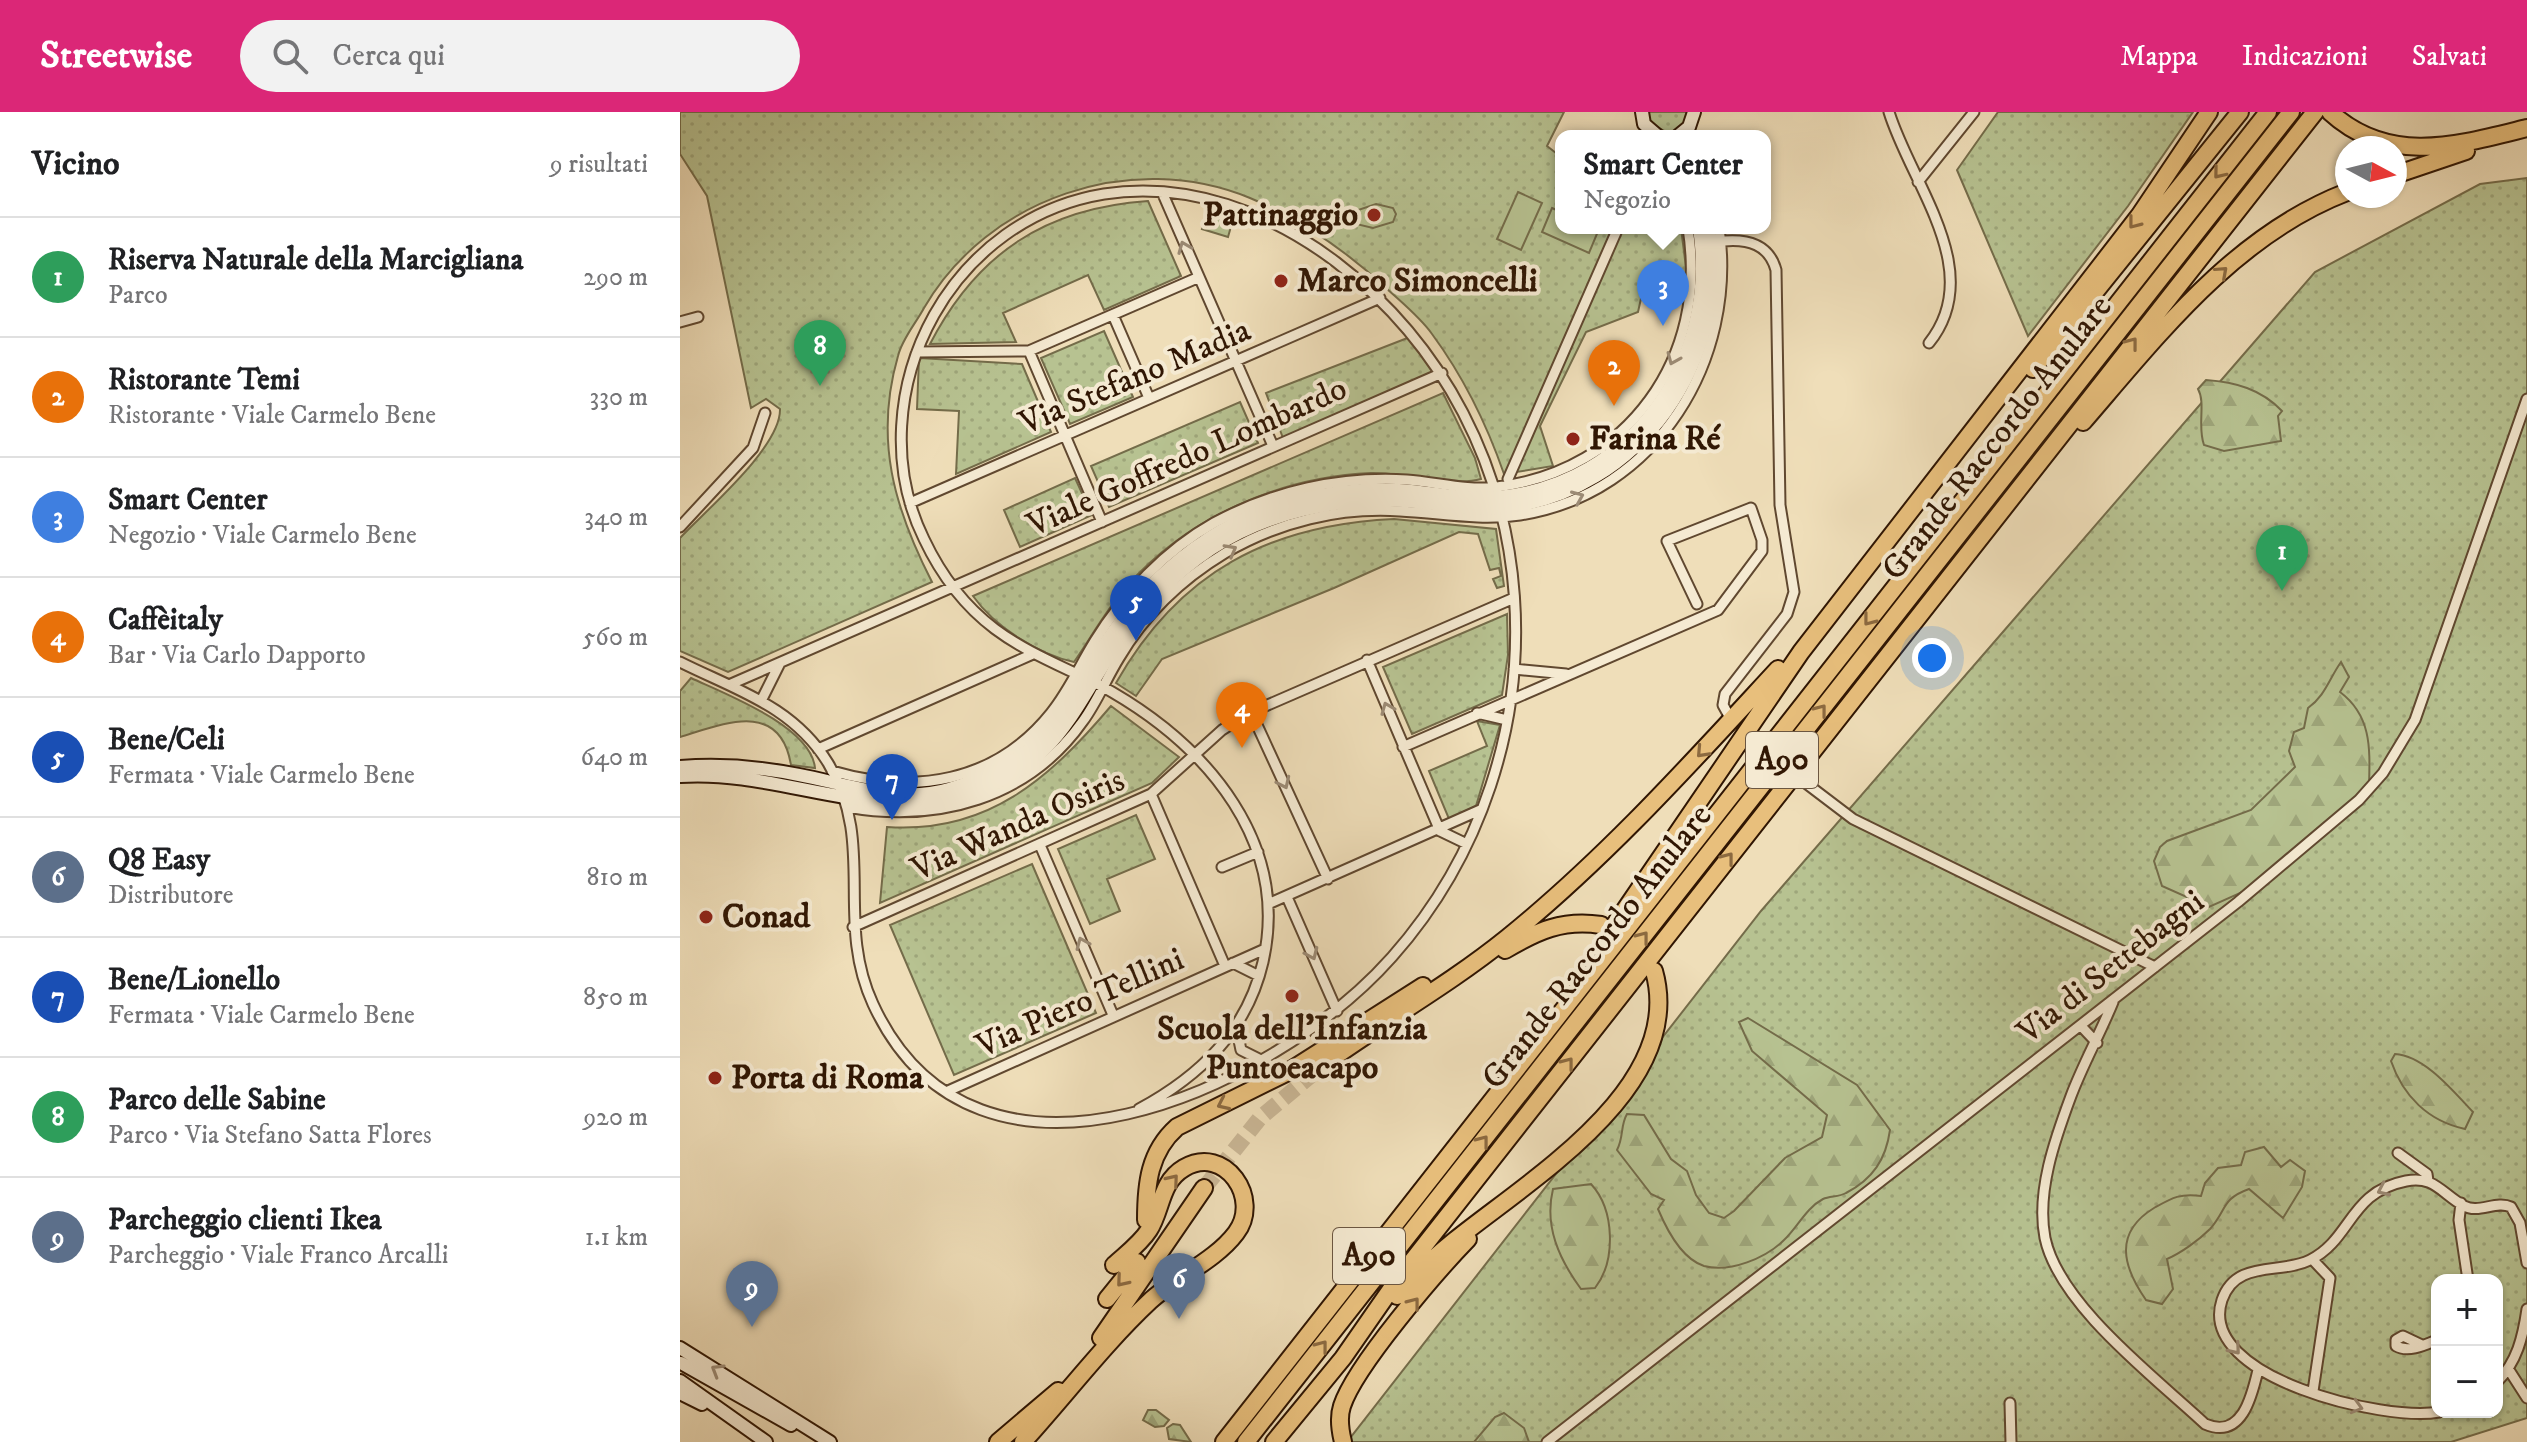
<!DOCTYPE html>
<html lang="it">
<head>
<meta charset="utf-8">
<style>
  body { margin:0; font-family:"IM FELL DW Pica",serif; background:#f2f2f2; color:#202124 }
  .controls { position:absolute; right:24px; bottom:24px; display:grid; overflow:hidden; border-radius:16px; box-shadow:0 2px 6px #0004 }
  .controls button { width:72px; height:72px; display:grid; place-items:center; padding:0; border:0; border-bottom:2px solid #e0e0e0; background:#fff; color:#202124; font:40px sans-serif }
  .compass { position:absolute; left:1655px; top:24px; width:72px; height:72px; border-radius:50%; background:#fff; box-shadow:0 2px 6px #0004; rotate:97deg }
  .you { position:absolute; left:1252px; top:546px; width:28px; height:28px; margin:-20px; border:6px solid #fff; border-radius:50%; background:#1a73e8; box-shadow:0 0 0 12px #1a73e833 }
  .badge { display:grid; place-items:center; width:52px; height:52px; border-radius:50%; background:#db2777; color:#fff; font-size:26px; font-weight:700 }
  .pin { position:absolute; translate:-50% -66px; filter:drop-shadow(0 2px 4px #0008) }
  .pin::after { content:''; position:absolute; top:42px; width:28px; height:24px; background:inherit; clip-path:polygon(0 0,100% 0,50% 100%) }
  .popup { position:absolute; left:875px; top:18px; width:216px; height:104px; box-sizing:border-box; display:grid; place-content:center; border-radius:16px; background:#fff; filter:drop-shadow(0 2px 6px #0005); font-size:26px; white-space:nowrap; color:#757577 }
  .popup b { font-size:30px; color:#202124 }
  .popup::after { content:''; position:absolute; left:50%; top:100%; margin-left:-16px; border:16px solid transparent; border-top-color:#fff }
  .list { margin:0; padding:0; list-style:none }
  h2 { display:flex; justify-content:space-between; align-items:center; height:104px; margin:0; padding:0 32px; font-size:34px }
  h2 small { font-size:26px; font-weight:400; color:#757577 }
  .list li { display:grid; grid-template-columns:52px 1fr auto; gap:24px; align-items:center; box-sizing:border-box; height:120px; padding:0 32px; border-top:2px solid #e0e0e0 }
  .list b { display:block; font-size:30px; white-space:nowrap }
  .list p { margin:0; font-size:26px; white-space:nowrap; color:#757577 }
  .list em { font-size:26px; font-style:normal; color:#757577 }
  .icon { flex:none; width:44px; height:44px; fill:none; stroke:currentColor; stroke-width:2; stroke-linecap:round; stroke-linejoin:round }
  .map { position:relative; flex:none; width:1847px; height:1330px; overflow:hidden }
  header { display:flex; align-items:center; gap:48px; box-sizing:border-box; height:112px; padding:0 40px; background:#db2777; color:#fff }
  header strong { font-size:38px }
  nav { display:flex; gap:44px; margin-inline-start:auto; font-size:28px }
  .search { width:560px; height:72px; background:#f2f2f2; display:flex; align-items:center; gap:20px; box-sizing:border-box; padding:0 28px; border-radius:44px; color:#757577; font-size:30px }
  main { display:flex }
  aside { flex:1; background:#fff }
  .map>svg:first-child { display:block }
  .grass { fill:url(#grass-dots); stroke:#746c4a; stroke-width:2; fill-rule:evenodd }
  .forest { fill:url(#forest-firs); stroke:#746c4a; stroke-width:2 }
  .pitch { fill:#b7c291; stroke:#746c4a; stroke-width:2 }
  .lines { fill:none; stroke-linecap:round; stroke-linejoin:round }
  .street-tunnel { stroke:#c9b695; stroke-width:9; stroke-dasharray:9 4.5; stroke-linecap:butt }
  .highway-tunnel { stroke:#c9b695; stroke-width:16; stroke-dasharray:16 8; stroke-linecap:butt }
  .street-casing { stroke:#604830; stroke-width:13 }
  .secondary-casing { stroke:#301603; stroke-width:16 }
  .highway-casing { stroke:#301603; stroke-width:20 }
  .street { stroke:#f5ead2; stroke-width:9 }
  .secondary { stroke:#f5ead2; stroke-width:12 }
  .highway { stroke:#e8bf7c; stroke-width:16 }
  .oneway { stroke:#8c6a40 }
  .oneway2 { stroke:#9c8b75 }
  .poi-dot { fill:#8f2418; stroke:#f5ead2; stroke-width:3 }
  .labels { text-anchor:middle; dominant-baseline:central; stroke-width:8; stroke-linejoin:round; paint-order:stroke }
  .shield { fill:#f5ead2; stroke:#6b5641; stroke-width:2 }
  .shield-label { font-size:32px; font-weight:bold; fill:#301603 }
  .poi-label { font-size:34px; font-weight:bold; fill:#301603; stroke:#f5ead2; text-anchor:start }
  .street-label { font-size:34px; fill:#301603; stroke:#f5ead2 }
</style>
</head>
<body>
<header>
<strong>Streetwise</strong>
<div class="search"><svg class="icon" aria-label="search" viewBox="0 0 24 24"><circle cx="10" cy="10" r="6"/><path d="M15 15l6 6"/></svg>Cerca qui</div>
<nav><a>Mappa</a><a>Indicazioni</a><a>Salvati</a></nav>
</header>
<main>
<aside>
<h2>Vicino<small>9 risultati</small></h2>
<ul class="list">
<li><span class="badge" style="background:#2e9e5b">1</span><div><b>Riserva Naturale della Marcigliana</b><p>Parco</p></div><em>290 m</em></li>
<li><span class="badge" style="background:#e8710a">2</span><div><b>Ristorante Temi</b><p>Ristorante · Viale Carmelo Bene</p></div><em>330 m</em></li>
<li><span class="badge" style="background:#3f7fe0">3</span><div><b>Smart Center</b><p>Negozio · Viale Carmelo Bene</p></div><em>340 m</em></li>
<li><span class="badge" style="background:#e8710a">4</span><div><b>Caffèitaly</b><p>Bar · Via Carlo Dapporto</p></div><em>560 m</em></li>
<li><span class="badge" style="background:#1a4fb4">5</span><div><b>Bene/Celi</b><p>Fermata · Viale Carmelo Bene</p></div><em>640 m</em></li>
<li><span class="badge" style="background:#5c6f8a">6</span><div><b>Q8 Easy</b><p>Distributore</p></div><em>810 m</em></li>
<li><span class="badge" style="background:#1a4fb4">7</span><div><b>Bene/Lionello</b><p>Fermata · Viale Carmelo Bene</p></div><em>850 m</em></li>
<li><span class="badge" style="background:#2e9e5b">8</span><div><b>Parco delle Sabine</b><p>Parco · Via Stefano Satta Flores</p></div><em>920 m</em></li>
<li><span class="badge" style="background:#5c6f8a">9</span><div><b>Parcheggio clienti Ikea</b><p>Parcheggio · Viale Franco Arcalli</p></div><em>1.1 km</em></li>
</ul>
</aside>
<div class="map">
<svg width="1847" height="1330" viewBox="0 0 1847 1330">
  <defs>
    <pattern id="grass-dots" width="8" height="8" patternUnits="userSpaceOnUse" patternTransform="scale(2)"><rect width="8" height="8" fill="#b7c291"/><path d="M2 2h.1M6 6h.1" fill="none" stroke="#9ea67b" stroke-width="1.8" stroke-linecap="round"/></pattern>
    <pattern id="forest-firs" width="22" height="20" patternUnits="userSpaceOnUse" patternTransform="scale(2)"><rect width="22" height="20" fill="#b7c291"/><path d="M5 1l3.5 6h-7zM16 11l3.5 6h-7z" fill="#9ea67b"/></pattern>
  </defs>
  <rect width="100%" height="100%" fill="#efdeb9"/>
  <filter id="stains"><feTurbulence type="fractalNoise" baseFrequency=".0025" numOctaves="4"/><feColorMatrix values="0 0 0 0 .2 0 0 0 0 .09 0 0 0 0 .02 0 0 0 .5 -.17"/></filter>
  <radialGradient id="worn" r=".72"><stop offset=".6" stop-color="#630" stop-opacity="0"/><stop offset="1" stop-color="#630" stop-opacity=".3"/></radialGradient>
  <!-- grass -->
  <path class="grass" d="M0 0H884L867 34 881 45V116H1001L1007 163 1002 187 962 182 958 200 906 220 860 314 873 354 824 362C807 313 783 264 752 222 740 205 721 190 705 175 665 138 620 107 570 86 451 37 308 86 244 196 236 211 222 227 218 244 194 327 214 396 252 470L48 560 0 539V426C26 398 101 335 100 297L86 287 71 296 27 84 0 42Z
    M967 0H1008C1007 12 1000 18 988 21L971 12Z
    M1318 0H1513L1448 94 1348 224 1277 58Z
    M1847 66V1306L1771 1330H667L1081 799 1635 160 1800 72ZM1757 1168H1817V1300H1757Z
    M468 89 501 164 424 198 408 163 323 201 336 230 250 232C297 141 366 96 468 89Z
    M424 219 453 285 390 312 361 246Z
    M730 225 753 255 751 262 603 326 586 281Z
    M239 246 342 252 371 320 276 362 279 299 237 297Z
    M763 281 795 346 801 367C773 375 723 360 691 361 600 365 508 405 447 474 426 498 412 524 394 550 359 543 314 514 293 484Z
    M560 290 578 331 429 395 411 354Z
    M395 366 412 403 340 435 324 398Z
    M714 407 816 417 824 474 817 476 813 467 821 464 819 456 810 458 798 422 779 420 654 476 482 547 456 584 436 571C499 460 589 413 714 407Z
    M827 502 828 543 822 583 732 622 703 555Z
    M11 566C43 581 131 614 135 656L111 653C100 587 43 612 0 625V579Z
    M431 594 499 645 472 671 200 791 207 715C308 722 370 666 431 594Z
    M797 609 820 613 796 694 769 707 749 659 807 634Z
    M456 703 475 747 427 767 440 799 410 812 378 737Z
    M352 752 416 901 274 963 210 813Z"/>
  <!-- forest -->
  <path class="forest" d="M1526 268C1555 270 1581 277 1602 299L1598 304 1601 329 1544 339 1524 333C1517 314 1526 291 1518 277Z
    M1661 550 1669 565 1660 580C1692 604 1690 637 1689 674L1567 778 1529 795 1482 774 1474 749 1480 735 1487 729 1571 698 1615 655 1609 639 1614 620 1624 616 1628 596C1645 584 1649 567 1661 550Z
    M1068 906 1177 973 1210 1018C1206 1047 1193 1067 1166 1081 1159 1085 1150 1084 1143 1087 1126 1096 1117 1116 1104 1128 1086 1146 1050 1161 1024 1154 1002 1147 986 1116 978 1097L984 1088 971 1082 937 1038C944 1025 940 1014 947 1002L964 1003 991 1047 1007 1059 1016 1083 1029 1101 1044 1106 1054 1099 1105 1046 1142 1025 1147 1003 1072 939 1059 910Z
    M1715 942C1745 944 1773 979 1793 1000L1785 1017C1748 1009 1723 984 1711 949Z
    M1584 1035 1601 1055 1610 1048 1625 1059 1622 1075 1603 1106 1569 1077C1541 1087 1547 1098 1530 1117 1519 1128 1501 1141 1487 1147L1493 1177 1482 1192 1466 1188C1443 1155 1433 1121 1474 1096 1492 1086 1500 1081 1521 1084L1525 1071 1538 1056 1561 1053 1565 1040Z
    M911 1072C935 1098 936 1149 915 1176L901 1177C879 1147 864 1114 873 1077Z
    M468 1298H476L489 1308 484 1314 475 1315 463 1308Z
    M824 1301 844 1316 849 1330H794L815 1305Z
    M493 1312 500 1313 511 1330 489 1327 487 1316Z"/>
  <!-- pitch -->
  <path class="pitch" d="M838 80 862 91 841 138 817 127Z
    M696 92 713 96 716 102 713 110 693 116 676 112 672 105 675 99Z
    M872 96 881 100V116L919 117 909 141 862 120Z
    M527 103 552 111 548 125 522 117Z"/>
  <g class="lines">
    <!-- street-tunnel -->
    <path class="street-tunnel" d="M1051 605 1118 664"/>
    <!-- highway-tunnel -->
    <path class="highway-tunnel" d="M524 1076 580 1006 647 950"/>
    <defs>
      <path id="street" d="M1209 0C1231 72 1307 159 1249 231
        M1238 70 1294 0
        M482 80 593 334
        M1044 129C1068 127 1089 132 1096 158L1100 393 1114 480 1107 502 1045 582 1043 593 1048 602
        M433 203 469 286
        M0 210 18 205
        M349 239 422 410
        M237 240 349 239 517 166
        M828 367 938 116
        M230 391 700 186
        M0 415 73 336 85 301
        M687 548 760 719
        M0 550C56 578 113 594 148 651 197 732 154 808 193 892 296 1116 595 977 712 845 893 641 876 318 656 150 590 100 508 69 424 82 351 94 290 139 254 203 216 271 209 356 244 427 261 463 283 493 315 517 351 544 393 558 432 580 528 636 610 731 583 850 567 919 520 964 459 997
        M834 557 886 562
        M51 572 762 261
        M82 587 100 551
        M571 600 648 767
        M797 601 827 608
        M723 635 1038 498 1082 439V428L1071 396 987 429 1017 492
        M138 637 353 542
        M152 659C234 683 315 671 371 601 389 579 400 553 415 529 444 482 486 438 534 411 593 379 660 364 727 368 756 370 787 379 817 375 948 359 1029 245 1008 116
        M1123 669 1173 707 1475 855
        M471 682 545 854
        M167 695C257 711 348 687 403 609 417 590 426 567 439 546 465 502 502 467 545 441 598 410 659 395 720 399 760 401 799 409 840 403 977 382 1058 247 1039 116
        M760 719 787 732
        M360 733 433 903
        M542 755 578 740
        M607 785 657 899
        M588 792 800 698
        M173 815 471 682 542 618 567 602 834 486
        M553 851 579 864
        M1433 890C1420 922 1403 952 1391 984 1375 1027 1356 1080 1365 1126 1379 1193 1476 1266 1525 1312 1562 1328 1572 1284 1578 1258
        M556 914 561 938 583 949
        M1401 914 1417 931
        M268 979 585 837
        M1718 1041 1747 1062 1748 1069
        M1781 1091 1779 1108 1788 1168
        M1632 1147 1650 1166 1633 1279
        M1742 1233 1723 1224 1716 1228V1234C1728 1241 1745 1233 1757 1228
        M1829 1258 1847 1286
        M1817 1270C1837 1250 1843 1225 1847 1197
        M1330 1291 1331 1330
        M1759 1300C1706 1310 1516 1266 1542 1188 1556 1147 1600 1163 1630 1148 1672 1127 1669 1080 1726 1069 1754 1063 1762 1082 1784 1094 1799 1102 1816 1088 1831 1095L1840 1111 1847 1151
        M867 1330 1558 790 1679 688 1703 661 1735 608 1847 287"/>
      <path id="secondary" d="M962 0 964 12 978 24
        M998 24 1009 15 1014 0
        M0 655C39 652 80 655 119 663 167 672 219 692 269 677 375 645 378 597 435 517 460 481 492 450 529 426 585 390 654 375 719 378 753 380 785 388 818 385 954 372 1039 246 1019 116
        M0 664C97 657 192 711 285 683 379 654 392 597 441 526 466 491 495 461 531 437 587 400 657 386 723 389 756 391 790 399 823 396 960 380 1051 249 1029 116
        M0 1236 150 1330
        M1 1251 111 1313
        M0 1269 86 1330
        M0 1281 22 1292"/>
      <path id="highway" d="M1650 0C1709 54 1778 33 1847 16
        M1715 63 1786 39
        M1353 257 1560 0
        M1403 310C1479 222 1555 123 1667 80
        M923 830 1121 540 1459 104 1529 0
        M825 838C857 819 883 807 921 813
        M647 950C706 908 770 872 827 826 926 746 1012 650 1098 557
        M466 1108C466 1072 469 1040 497 1015L608 960 743 874
        M717 1184C734 1164 753 1146 774 1129 849 1068 1007 975 974 859
        M427 1187 457 1150
        M421 1226 524 1076
        M318 1330 378 1279
        M343 1330C385 1284 424 1232 470 1189 496 1165 535 1149 556 1121 582 1087 545 1032 504 1056 480 1070 482 1098 469 1118 460 1132 446 1142 434 1153
        M544 1330 1588 0
        M566 1330 1611 0
        M594 1330 663 1246 718 1167 1635 0
        M663 1330C660 1318 658 1306 662 1294 675 1254 757 1159 788 1127"/>
    </defs>
    <!-- street casing -->
    <use href="#street" class="street-casing"/>
    <!-- secondary casing -->
    <use href="#secondary" class="secondary-casing"/>
    <!-- highway casing -->
    <use href="#highway" class="highway-casing"/>
    <!-- street -->
    <use href="#street" class="street"/>
    <!-- secondary -->
    <use href="#secondary" class="secondary"/>
    <!-- highway -->
    <use href="#highway" class="highway"/>
  </g>
  <!-- one-way arrows -->
  <defs><path id="oneway-chevron" d="M-2-3.5L2.5 0L-2 3.5" fill="none" stroke-width="1.6" stroke-linecap="round" stroke-linejoin="round" transform="scale(2)"/></defs>
  <g class="oneway">
    <use href="#oneway-chevron" transform="translate(1539 61) rotate(129)"/>
    <use href="#oneway-chevron" transform="translate(1454 111) rotate(128)"/>
    <use href="#oneway-chevron" transform="translate(1542 160) rotate(-42)"/>
    <use href="#oneway-chevron" transform="translate(1452 231) rotate(-52)"/>
    <use href="#oneway-chevron" transform="translate(1189 508) rotate(128)"/>
    <use href="#oneway-chevron" transform="translate(1141 598) rotate(-52)"/>
    <use href="#oneway-chevron" transform="translate(1022 640) rotate(133)"/>
    <use href="#oneway-chevron" transform="translate(1048 746) rotate(-52)"/>
    <use href="#oneway-chevron" transform="translate(963 825) rotate(-52)"/>
    <use href="#oneway-chevron" transform="translate(888 951) rotate(-52)"/>
    <use href="#oneway-chevron" transform="translate(543 992) rotate(155)"/>
    <use href="#oneway-chevron" transform="translate(803 1029) rotate(-52)"/>
    <use href="#oneway-chevron" transform="translate(493 1068) rotate(-50)"/>
    <use href="#oneway-chevron" transform="translate(442 1169) rotate(130)"/>
    <use href="#oneway-chevron" transform="translate(734 1191) rotate(-52)"/>
    <use href="#oneway-chevron" transform="translate(642 1234) rotate(-52)"/>
  </g>
  <g class="oneway2">
    <use href="#oneway-chevron" transform="translate(504 135) rotate(-112)"/>
    <use href="#oneway-chevron" transform="translate(993 247) rotate(113)"/>
    <use href="#oneway-chevron" transform="translate(898 385) rotate(-23)"/>
    <use href="#oneway-chevron" transform="translate(551 438) rotate(-29)"/>
    <use href="#oneway-chevron" transform="translate(707 596) rotate(-112)"/>
    <use href="#oneway-chevron" transform="translate(604 671) rotate(65)"/>
    <use href="#oneway-chevron" transform="translate(402 831) rotate(-113)"/>
    <use href="#oneway-chevron" transform="translate(632 842) rotate(66)"/>
    <use href="#oneway-chevron" transform="translate(1703 1078) rotate(155)"/>
    <use href="#oneway-chevron" transform="translate(1555 1237) rotate(50)"/>
    <use href="#oneway-chevron" transform="translate(37 1258) rotate(-149)"/>
    <use href="#oneway-chevron" transform="translate(1677 1295) rotate(16)"/>
  </g>
  <!-- markers -->
  <g class="poi-dot">
    <circle cx="694" cy="103" r="8"/>
    <circle cx="601" cy="169" r="8"/>
    <circle cx="893" cy="327" r="8"/>
    <circle cx="26" cy="805" r="8"/>
    <circle cx="612" cy="884" r="8"/>
    <circle cx="35" cy="966" r="8"/>
  </g>
  <g class="labels">
    <!-- shield labels -->
    <g class="shield">
      <rect x="1066" y="620" width="72" height="56" rx="6"/>
      <rect x="653" y="1116" width="72" height="56" rx="6"/>
    </g>
    <g class="shield-label">
      <text x="1102" y="648">A90</text>
      <text x="689" y="1144">A90</text>
    </g>
    <!-- poi labels -->
    <g class="poi-label">
      <text x="678" y="103" text-anchor="end">Pattinaggio</text>
      <text x="617" y="169">Marco Simoncelli</text>
      <text x="909" y="327">Farina Ré</text>
      <text x="42" y="805">Conad</text>
      <text x="612" y="917" text-anchor="middle">Scuola dell’Infanzia<tspan x="612" dy="39">Puntoeacapo</tspan></text>
      <text x="51" y="966">Porta di Roma</text>
    </g>
    <!-- street labels -->
    <g class="street-label">
      <text transform="translate(455 265) rotate(-23)">Via Stefano Madia</text>
      <text transform="translate(1317 326) rotate(-52)">Grande Raccordo Anulare</text>
      <text transform="translate(507 345) rotate(-24)">Viale Goffredo Lombardo</text>
      <text transform="translate(338 713) rotate(-24)">Via Wanda Osiris</text>
      <text transform="translate(917 835) rotate(-52)">Grande Raccordo Anulare</text>
      <text transform="translate(1431 855) rotate(-38)">Via di Settebagni</text>
      <text transform="translate(400 891) rotate(-24)">Via Piero Tellini</text>
    </g>
  </g>
  <rect width="100%" height="100%" filter="url(#stains)"/>
  <rect width="100%" height="100%" fill="url(#worn)"/>
</svg>
<div class="controls">
<button>+</button>
<button>−</button>
</div>
<svg class="compass" viewBox="-18 -18 36 36"><path d="M0-13l5 13h-10z" fill="#e53935"/><path d="M0 13l5-13h-10z" fill="#757577"/></svg>
<div class="you"></div>
<div class="pin badge" style="left:1602px;top:479px;background:#2e9e5b">1</div>
<div class="pin badge" style="left:934px;top:294px;background:#e8710a">2</div>
<div class="pin badge" style="left:983px;top:214px;background:#3f7fe0">3</div>
<div class="popup"><b>Smart Center</b>Negozio</div>
<div class="pin badge" style="left:562px;top:636px;background:#e8710a">4</div>
<div class="pin badge" style="left:456px;top:529px;background:#1a4fb4">5</div>
<div class="pin badge" style="left:499px;top:1207px;background:#5c6f8a">6</div>
<div class="pin badge" style="left:212px;top:708px;background:#1a4fb4">7</div>
<div class="pin badge" style="left:140px;top:274px;background:#2e9e5b">8</div>
<div class="pin badge" style="left:72px;top:1215px;background:#5c6f8a">9</div>
</div>
</main>
</body>
</html>
